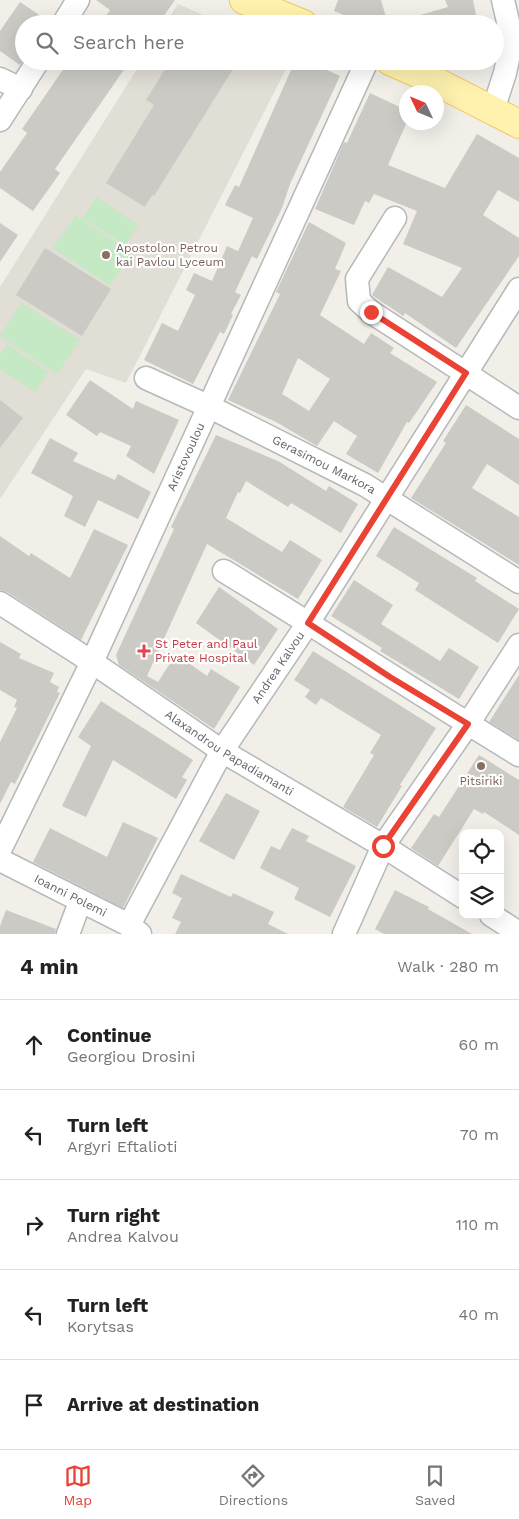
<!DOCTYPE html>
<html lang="en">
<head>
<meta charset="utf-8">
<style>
  body { margin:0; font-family:"Work Sans",sans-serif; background:#f2f2f2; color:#222 }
  .controls { position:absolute; right:15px; bottom:15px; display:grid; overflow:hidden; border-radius:10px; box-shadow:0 5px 20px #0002 }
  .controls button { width:45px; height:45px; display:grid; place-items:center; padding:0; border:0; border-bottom:1px solid #e0e0e0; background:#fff; color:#222; font:25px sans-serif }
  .compass { position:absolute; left:399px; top:85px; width:45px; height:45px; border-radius:50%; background:#fff; box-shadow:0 5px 20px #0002; rotate:314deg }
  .stop { position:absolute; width:15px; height:15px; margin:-11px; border:4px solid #ea4335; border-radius:50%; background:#fff }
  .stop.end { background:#ea4335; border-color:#fff; box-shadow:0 1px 5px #0008 }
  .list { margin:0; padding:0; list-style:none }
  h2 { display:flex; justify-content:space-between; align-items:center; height:65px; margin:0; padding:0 20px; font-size:21px }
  h2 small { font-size:16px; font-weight:400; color:#767676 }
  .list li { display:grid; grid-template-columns:32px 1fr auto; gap:15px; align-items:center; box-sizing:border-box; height:90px; padding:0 20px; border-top:1px solid #e0e0e0 }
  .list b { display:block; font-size:19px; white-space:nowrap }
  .list p { margin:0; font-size:16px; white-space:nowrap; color:#767676 }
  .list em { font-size:16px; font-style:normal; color:#767676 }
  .icon { flex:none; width:28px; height:28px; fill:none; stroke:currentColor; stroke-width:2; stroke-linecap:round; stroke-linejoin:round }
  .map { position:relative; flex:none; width:519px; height:934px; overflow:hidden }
  .search { position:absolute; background:#fff; box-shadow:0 5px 20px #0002; left:15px; right:15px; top:15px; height:55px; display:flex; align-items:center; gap:12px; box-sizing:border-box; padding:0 18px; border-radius:28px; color:#767676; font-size:19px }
  .sheet { height:515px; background:#fff }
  nav { display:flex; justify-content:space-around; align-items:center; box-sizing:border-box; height:70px; border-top:1px solid #e0e0e0; background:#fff; font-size:14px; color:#767676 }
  nav a { display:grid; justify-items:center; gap:2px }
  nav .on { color:#ea4335 }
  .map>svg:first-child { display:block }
  .education { fill:#e1ded6 }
  .pitch { fill:#c5e8c5 }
  .building { fill:#cccac5; fill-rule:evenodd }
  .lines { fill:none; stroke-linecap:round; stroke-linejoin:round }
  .minor-casing { stroke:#b5b8bc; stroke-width:25 }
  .major-casing { stroke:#f2c960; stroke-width:30 }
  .minor { stroke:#fff; stroke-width:22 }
  .major { stroke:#fff2af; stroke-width:28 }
  .route { stroke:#ea4335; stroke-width:6 }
  .education-dot { fill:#8d6e63; stroke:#fff; stroke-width:2 }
  .health-dot { fill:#e0444e; stroke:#fff; stroke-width:2 }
  .labels { text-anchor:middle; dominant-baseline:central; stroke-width:4.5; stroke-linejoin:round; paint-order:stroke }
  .education-label { font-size:12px; fill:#785e54; stroke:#fff; text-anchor:start }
  .street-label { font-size:12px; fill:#5f6368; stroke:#fff }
  .health-label { font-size:12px; fill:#be3a42; stroke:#fff; text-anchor:start }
</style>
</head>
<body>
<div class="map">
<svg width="519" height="934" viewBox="0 0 519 934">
  <rect width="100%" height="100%" fill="#f1efe8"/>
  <!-- education -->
  <path class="education" d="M178 4 224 24H165Z
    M142 61H290L126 383 86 369 0 499V287Z"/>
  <!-- pitch -->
  <path class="pitch" d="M96 197 138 225 125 245 83 218Z
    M76 215 132 253 110 286 53 248Z
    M22 303 80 340 57 374 0 336Z
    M7 344 48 372 35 392 0 369V355Z"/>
  <!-- building -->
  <path class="building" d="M96 0H175L158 24H154L145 17 140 24H100L110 10Z
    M338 0H381L388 24H366L334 11Z
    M445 0H473L478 24H404L403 20 448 7Z
    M20 2 50 22V24H24V59L20 65 0 51V31Z
    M69 61H130L55 169 60 173 33 211 0 188V172L27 133 22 129Z
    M170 61H238L154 196 152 195 145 207 106 183 154 105 146 100Z
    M295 61H307L340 76 290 184 282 208 257 259 252 256 235 292 241 295 231 314 233 315 224 334 220 332 193 384 144 360 162 323 178 331 195 295 186 290 194 273 212 281 227 246 238 251 253 218 225 205 235 185 239 187Z
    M370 93 406 110V124L388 165 445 188 477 134 519 158V202L498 190 483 215 519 238V256L456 348 405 313 403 316 372 295 388 267 442 297 462 268 403 244 417 211 374 194 369 203 365 201 354 225 315 209 344 142 347 143Z
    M309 222 346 243 335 269 341 271 320 315 364 344 371 333 394 348 390 353 437 382 409 423 407 422 378 473 346 454 357 436 334 421 317 446 276 422 228 400 280 294 276 292ZM298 358 330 379 309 411 282 394Z
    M0 223 18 235 0 262Z
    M45 248 111 289 82 336 16 295Z
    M90 380 133 409 136 401 179 420 154 474 126 456 131 446 100 432 97 436 66 415Z
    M0 400 23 418 0 448Z
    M466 405 519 439V485L487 464 472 488 519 517V565L411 498 446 443 443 441Z
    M216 435 278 461 326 491 329 486 358 504 341 533 291 503 288 507 246 481 240 493 238 492 226 518 282 552 290 540 322 560 298 599 207 544 147 676 158 682 176 654 207 676 211 669 240 687 214 729 119 665 116 655 174 529 171 527Z
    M50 438 78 453 73 461 115 480 118 474 151 492 138 519 98 500 85 527 64 516 73 496 31 473Z
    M394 527 477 578 475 581 519 609 498 643 415 590 419 583 376 556Z
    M94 529 128 545 81 640 7 592 0 590V536L29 556 31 553 70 578Z
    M354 580 393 605 381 624 440 661 449 648 479 667 459 699 380 651 382 648 331 616Z
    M219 587 278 629 254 665 196 623Z
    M0 642 21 654 19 658 54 673 50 682 59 687 57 692 60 693 15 784 11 782 0 804V742L17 708 14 707 17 700 0 690Z
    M313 651 436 728 400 785 402 786 377 827 343 807 374 755 370 753 381 735 321 698 316 705 305 697 310 690 294 680Z
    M519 675V740L489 722Z
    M101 701 193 760 182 777 187 780 176 799 113 760 86 817 62 806 91 746 78 737Z
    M479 755 519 780V835L484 812 483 814 474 809 438 866 411 848 434 814 439 817Z
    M226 793 260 811 234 860 199 841Z
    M123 822 158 838 123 908 33 862 50 828 107 857Z
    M292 828 309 836 306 841 356 866 330 917 294 899 299 888 260 868 271 846 280 850Z
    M181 874 231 897 233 893 274 912 268 924 288 934H175L181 922 172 918 182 898 172 893Z
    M395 890 429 907 428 909 472 934H384L375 929Z
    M6 910 56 929 55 934H0V926Z"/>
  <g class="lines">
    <defs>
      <g id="minor">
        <path d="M63 24 78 0"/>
        <path d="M0 79 21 89"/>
        <path d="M493 110 505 73 512 39 503 0"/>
        <path d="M0 120 38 61"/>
        <path d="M395 218 357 279 359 301 371 312 519 408"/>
        <path id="s1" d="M146 378 210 407 365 485 519 582"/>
        <path d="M224 571C323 631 420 695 519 755"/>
        <path id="s2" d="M0 603 92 662 222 751 383 846 463 897"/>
        <path id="s3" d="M0 850 92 662 367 61"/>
        <path id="s4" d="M0 860 129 925 140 934"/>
        <path d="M491 915 519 933"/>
        <path id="s5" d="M129 925 222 751 308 623 519 289"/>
        <path d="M68 934 80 902"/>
        <path d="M344 934 383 846 468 724 519 645"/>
      </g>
      <path id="major" d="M244 0 303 24
        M390 61 433 80 519 124"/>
    </defs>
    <!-- minor casing -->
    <use href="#minor" class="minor-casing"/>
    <!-- major casing -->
    <use href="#major" class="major-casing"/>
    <!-- minor -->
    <use href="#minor" class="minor"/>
    <!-- major -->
    <use href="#major" class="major"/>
  </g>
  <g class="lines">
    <!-- route -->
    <path class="route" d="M371 312 466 373 308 623 390 677 468 724 383 846"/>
  </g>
  <!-- markers -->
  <g class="education-dot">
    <circle cx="106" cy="255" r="5"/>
    <circle cx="481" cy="766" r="5"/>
  </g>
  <path class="health-dot" d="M141.5 643.5h5v5h5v5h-5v5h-5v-5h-5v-5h5z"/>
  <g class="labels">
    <!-- education labels -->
    <g class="education-label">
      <text x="116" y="248">Apostolon Petrou<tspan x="116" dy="14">kai Pavlou Lyceum</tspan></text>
      <text x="481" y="781" text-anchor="middle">Pitsiriki</text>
    </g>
    <!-- street labels -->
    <g class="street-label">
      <text stroke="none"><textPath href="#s3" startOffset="435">Aristovoulou</textPath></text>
      <text stroke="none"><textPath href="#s1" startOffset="198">Gerasimou Markora</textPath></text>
      <text stroke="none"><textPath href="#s5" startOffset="298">Andrea Kalvou</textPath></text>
      <text stroke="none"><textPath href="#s2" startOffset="274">Alaxandrou Papadiamanti</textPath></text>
      <text stroke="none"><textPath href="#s4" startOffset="79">Ioanni Polemi</textPath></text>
    </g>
    <!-- health labels -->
    <g class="health-label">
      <text x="155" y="644">St Peter and Paul<tspan x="155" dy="14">Private Hospital</tspan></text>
    </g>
  </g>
</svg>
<div class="controls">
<button><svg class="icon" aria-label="locate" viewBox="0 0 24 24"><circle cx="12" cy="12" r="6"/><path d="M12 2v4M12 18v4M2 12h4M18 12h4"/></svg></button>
<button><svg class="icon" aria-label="layers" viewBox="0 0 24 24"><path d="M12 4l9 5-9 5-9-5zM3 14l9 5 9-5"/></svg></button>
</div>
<svg class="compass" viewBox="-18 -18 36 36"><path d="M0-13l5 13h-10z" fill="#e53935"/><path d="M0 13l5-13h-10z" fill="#767676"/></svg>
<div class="stop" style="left:383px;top:846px"></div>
<div class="stop end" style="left:371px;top:312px"></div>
<div class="search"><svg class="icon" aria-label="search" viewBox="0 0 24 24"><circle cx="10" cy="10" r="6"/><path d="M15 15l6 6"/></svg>Search here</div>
</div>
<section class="sheet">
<h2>4 min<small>Walk · 280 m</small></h2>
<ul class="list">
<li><svg class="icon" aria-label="ahead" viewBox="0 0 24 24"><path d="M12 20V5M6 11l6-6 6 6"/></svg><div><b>Continue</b><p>Georgiou Drosini</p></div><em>60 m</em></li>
<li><svg class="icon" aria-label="left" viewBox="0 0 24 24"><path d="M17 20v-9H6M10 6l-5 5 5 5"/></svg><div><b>Turn left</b><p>Argyri Eftalioti</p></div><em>70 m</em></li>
<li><svg class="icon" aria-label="right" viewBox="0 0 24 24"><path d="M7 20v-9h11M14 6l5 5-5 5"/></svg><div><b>Turn right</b><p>Andrea Kalvou</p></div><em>110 m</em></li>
<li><svg class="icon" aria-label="left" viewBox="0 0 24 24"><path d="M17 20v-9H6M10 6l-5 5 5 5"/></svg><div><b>Turn left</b><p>Korytsas</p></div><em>40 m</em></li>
<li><svg class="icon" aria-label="arrive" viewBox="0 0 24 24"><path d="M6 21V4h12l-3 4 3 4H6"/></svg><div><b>Arrive at destination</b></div></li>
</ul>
</section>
<nav>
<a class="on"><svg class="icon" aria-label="map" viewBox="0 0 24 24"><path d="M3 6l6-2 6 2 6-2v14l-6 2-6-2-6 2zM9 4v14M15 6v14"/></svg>Map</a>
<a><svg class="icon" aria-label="directions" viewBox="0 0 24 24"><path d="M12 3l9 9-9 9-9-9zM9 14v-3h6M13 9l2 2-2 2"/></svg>Directions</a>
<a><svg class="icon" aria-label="saved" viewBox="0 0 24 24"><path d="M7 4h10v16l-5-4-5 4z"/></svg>Saved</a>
</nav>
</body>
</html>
